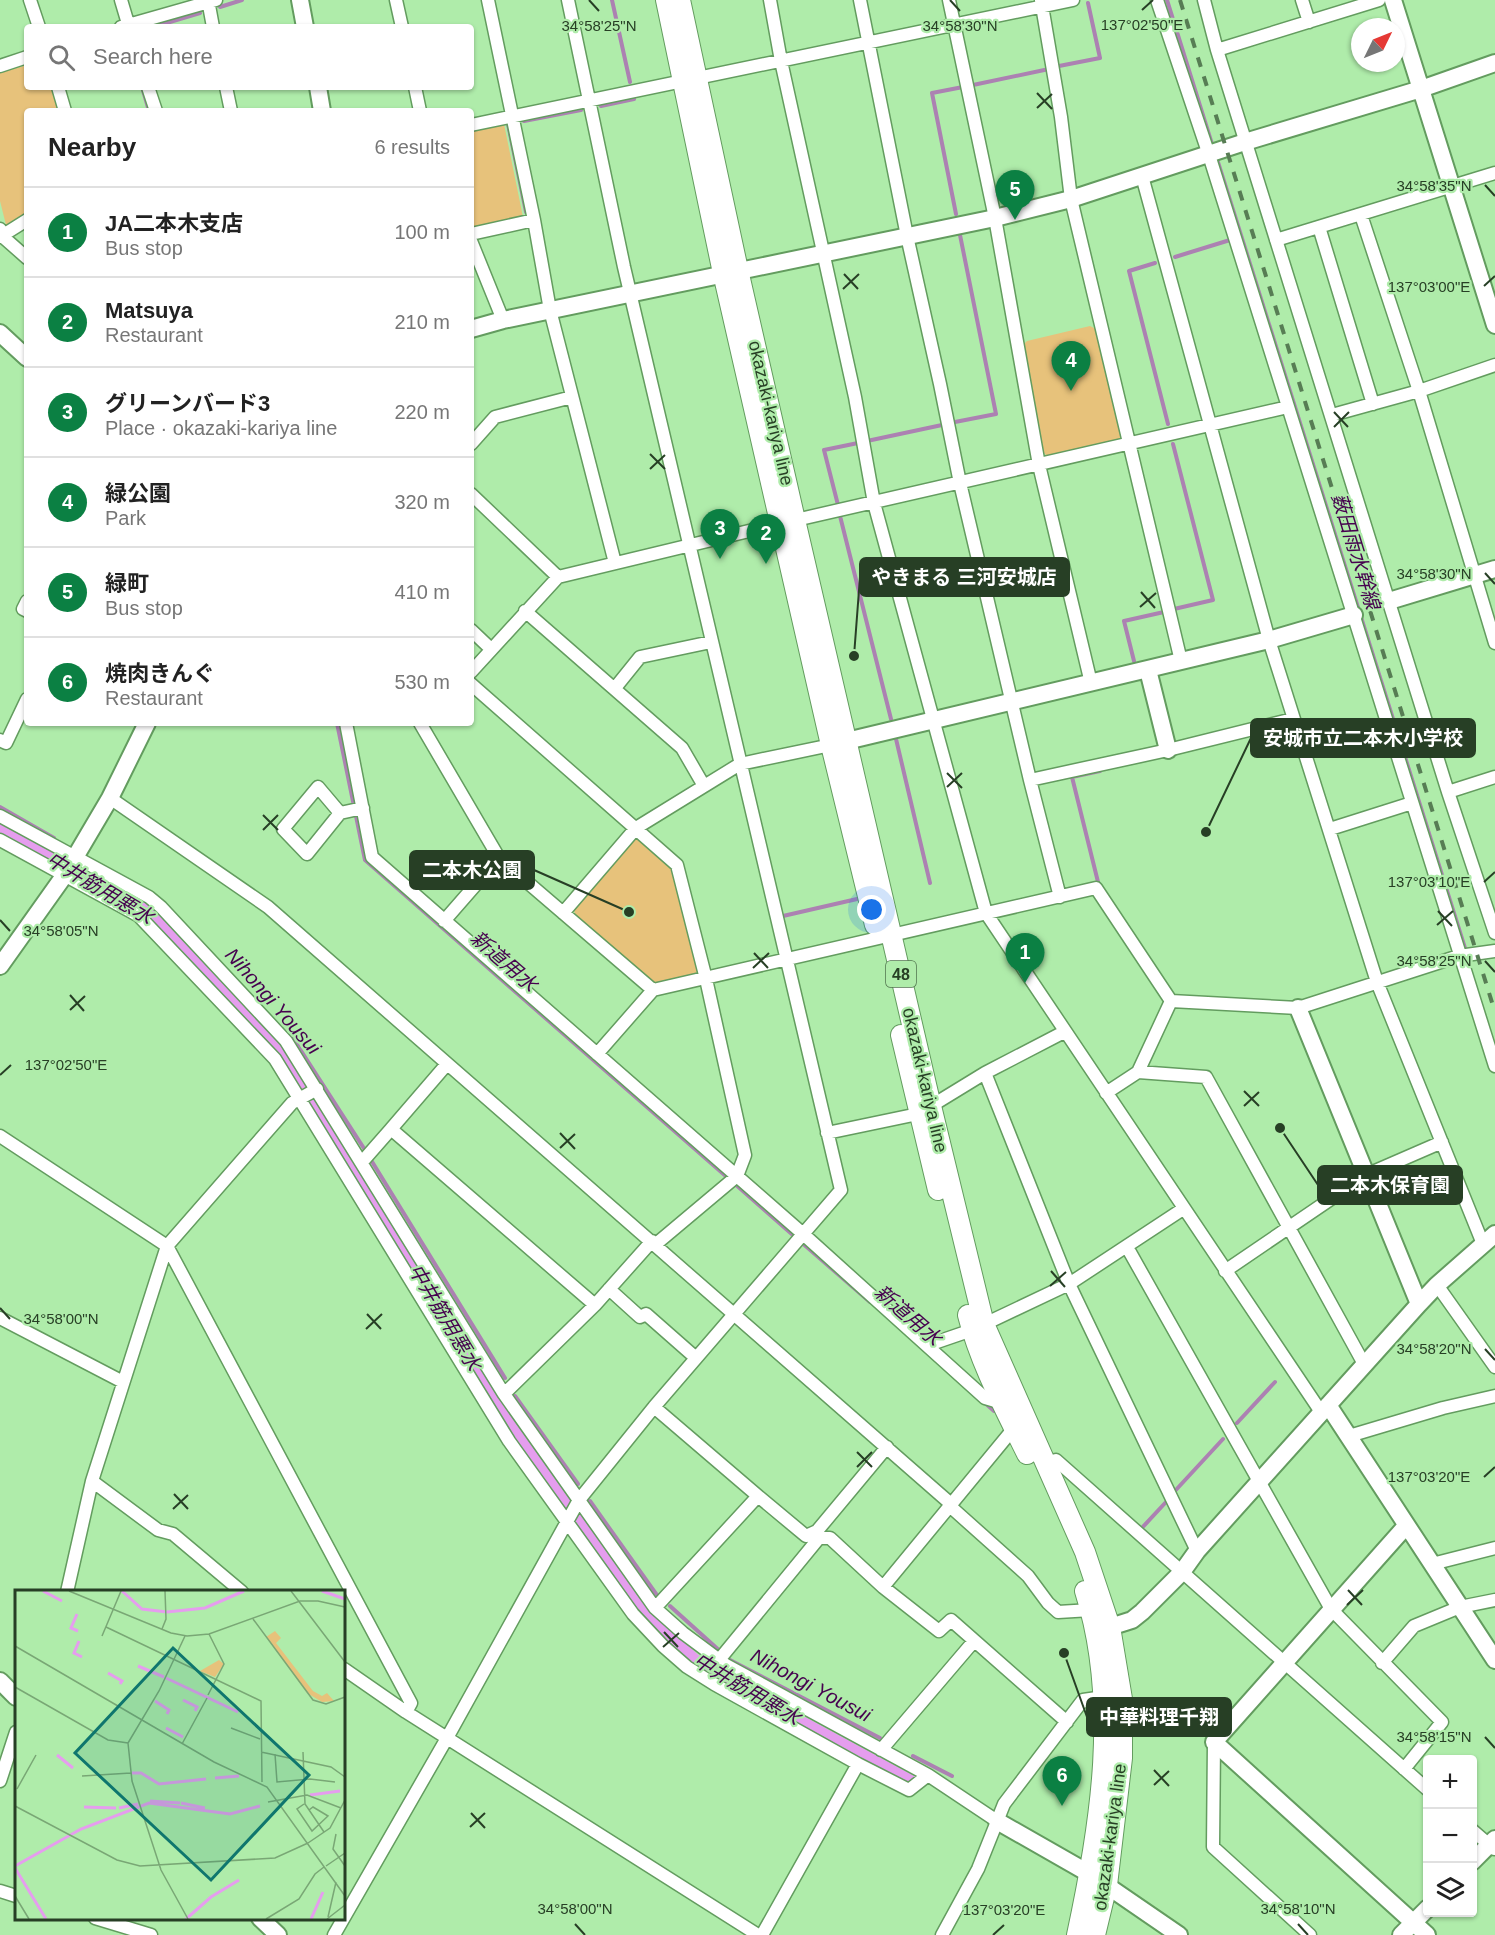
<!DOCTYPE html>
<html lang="en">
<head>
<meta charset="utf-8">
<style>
  body { margin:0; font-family:Helvetica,"Noto Sans JP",sans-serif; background:#f6f6f6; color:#222 }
  .controls { position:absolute; right:18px; bottom:18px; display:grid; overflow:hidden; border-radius:6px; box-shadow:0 2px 4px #0004 }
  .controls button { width:54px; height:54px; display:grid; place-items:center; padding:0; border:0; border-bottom:2px solid #e0e0e0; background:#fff; color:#222; font:30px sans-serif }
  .compass { position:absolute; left:1351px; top:18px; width:54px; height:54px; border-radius:50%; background:#fff; box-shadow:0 2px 4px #0004; rotate:47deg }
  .you { position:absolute; left:872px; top:910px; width:21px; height:21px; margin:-15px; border:4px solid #fff; border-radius:50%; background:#1a73e8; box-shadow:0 0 0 9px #1a73e833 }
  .badge { display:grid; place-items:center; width:39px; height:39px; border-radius:50%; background:#0b8043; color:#fff; font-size:20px; font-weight:700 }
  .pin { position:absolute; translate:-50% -50px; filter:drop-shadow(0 2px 3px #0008) }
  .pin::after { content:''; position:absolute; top:32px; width:21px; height:18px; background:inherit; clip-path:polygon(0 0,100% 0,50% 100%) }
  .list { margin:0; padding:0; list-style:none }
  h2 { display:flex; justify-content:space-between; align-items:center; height:78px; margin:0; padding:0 24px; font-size:26px }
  h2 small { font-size:20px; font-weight:400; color:#767676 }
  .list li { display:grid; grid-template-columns:39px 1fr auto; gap:18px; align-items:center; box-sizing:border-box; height:90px; padding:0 24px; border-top:2px solid #e0e0e0 }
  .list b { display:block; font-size:22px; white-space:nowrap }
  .list p { margin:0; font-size:20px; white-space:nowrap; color:#767676 }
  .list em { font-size:20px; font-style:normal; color:#767676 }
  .icon { flex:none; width:33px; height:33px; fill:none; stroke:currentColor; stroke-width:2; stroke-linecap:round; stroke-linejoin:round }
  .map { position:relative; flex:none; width:1495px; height:1935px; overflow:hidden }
  .search { position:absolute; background:#fff; box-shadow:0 2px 4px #0004; left:24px; top:24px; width:450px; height:66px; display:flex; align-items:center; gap:15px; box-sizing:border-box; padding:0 21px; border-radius:6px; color:#767676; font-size:22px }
  .panel { position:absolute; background:#fff; box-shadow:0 2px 4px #0004; left:24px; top:108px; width:450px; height:618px; border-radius:6px }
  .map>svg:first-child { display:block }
  .green { fill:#e7c27b }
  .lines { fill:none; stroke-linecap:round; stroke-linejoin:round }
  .stream { stroke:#ac81b2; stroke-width:4 }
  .canal { stroke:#e59dee; stroke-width:12 }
  .street-casing { stroke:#639c5f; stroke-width:15 }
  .secondary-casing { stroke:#639c5f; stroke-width:20 }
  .primary-casing { stroke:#639c5f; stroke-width:22 }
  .street { stroke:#fff; stroke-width:12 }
  .secondary { stroke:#fff; stroke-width:16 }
  .primary { stroke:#fff; stroke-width:20 }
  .rail { stroke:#577d54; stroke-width:4; stroke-dasharray:10 10; stroke-linecap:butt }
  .ticks { fill:none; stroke:#273f25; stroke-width:2 }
  .labels { text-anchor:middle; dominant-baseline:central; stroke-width:4.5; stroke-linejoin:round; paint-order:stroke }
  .shield { fill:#afecaa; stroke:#50734d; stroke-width:1.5 }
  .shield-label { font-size:16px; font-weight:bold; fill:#273f25 }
  .street-label { font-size:18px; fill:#273f25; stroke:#afecaa }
  .water-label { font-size:20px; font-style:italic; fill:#46024f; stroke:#afecaa }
  .inset-river { fill:none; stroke:#e59dee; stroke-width:3 }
  .inset-road { fill:none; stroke:#79a775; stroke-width:1.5 }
  .view { fill:#0f766e; fill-opacity:0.15; stroke:#0f766e; stroke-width:3 }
  .inset-edge { fill:none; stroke:#273f25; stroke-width:3 }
  .ticks-label { font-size:15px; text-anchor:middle; fill:#273f25; stroke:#afecaa; stroke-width:4.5; stroke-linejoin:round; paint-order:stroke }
  .leader { fill:none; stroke:#273f25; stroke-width:2 }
  .callout-dot { fill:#273f25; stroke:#afecaa; stroke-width:2 }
  .callout { fill:#273f25; stroke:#273f25; stroke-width:2 }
  .callout-label { font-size:20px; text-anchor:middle; font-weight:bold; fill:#fff }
</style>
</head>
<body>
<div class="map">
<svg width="1495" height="1935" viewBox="0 0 1495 1935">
  <rect width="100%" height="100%" fill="#afecaa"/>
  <!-- green -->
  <path class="green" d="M27 65V87H51L59 111H27V212L6 225 0 201V73Z
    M504 124 523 217 471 228V131Z
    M1090 326 1096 329 1122 436 1118 441 1048 457 1044 453 1023 345 1027 341Z
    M635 838H640L673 867 698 969 695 975 658 984 652 982 575 914 574 910Z"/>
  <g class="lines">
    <!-- stream -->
    <path class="stream" d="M612 0 630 82
      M1167 0 1212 144
      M220 7 242 0
      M153 27 200 13
      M1059 66 1100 58 1088 3
      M973 85 1049 69
      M142 87 149 111
      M601 106 634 99
      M524 121 581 110
      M508 124 526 212
      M1218 162 1465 948
      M956 214 932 93 963 87
      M1175 257 1230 240
      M1155 263 1129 271 1168 424
      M955 422 996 414 960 235
      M867 441 942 425
      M1173 444 1213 600 1174 609
      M838 505 824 450 858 443
      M840 516 891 719
      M1134 661 1124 621 1164 612
      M337 723 365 860 728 1178
      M896 739 930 883
      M0 807 54 838
      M1099 886 1072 777 1100 771
      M783 916 857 899
      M289 1036 296 1043 365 1150
      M371 1160 505 1378
      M735 1184 794 1236
      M801 1242 870 1302
      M515 1396 578 1484
      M984 1402 994 1411
      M1237 1423 1275 1382
      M1174 1492 1223 1439
      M590 1501 659 1598
      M1140 1530 1166 1502
      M670 1606 721 1652
      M728 1659 880 1738
      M913 1756 952 1776"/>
    <!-- canal -->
    <path class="canal" d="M0 829 149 912 283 1052 515 1431 643 1611 694 1659 732 1684 911 1781"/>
    <defs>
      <path id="street" d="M30 0 39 27
        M121 0 129 27
        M208 0 213 27
        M396 0 402 27
        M488 0 534 220 550 310 615 563
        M770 0 781 61 855 397 874 503 986 913 1321 1412
        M860 0 907 236 940 384 960 483 1030 780 1060 897
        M949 0 995 218 1039 465 1091 683
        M1041 0 1061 117 1071 199 1181 661
        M1157 0 1209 155 1495 1066
        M1204 0 1217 50
        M1302 0 1309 22
        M1379 0 1217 50 1448 792 1495 933
        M121 27 216 0
        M0 66 27 57
        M58 87 65 111
        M148 87 156 111
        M226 87 231 111
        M415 87 420 111
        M471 125 1073 0
        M1142 176 1269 640 1377 982 1483 1244
        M1361 215 1419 391 1495 643
        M1319 227 1373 404
        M0 229 2 236 27 258
        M471 234 534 220
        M0 237 27 220
        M1276 240 1495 173
        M471 241 503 320
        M1332 415 1419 391 1495 365
        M471 444 495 417 572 397
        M471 494 558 577
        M27 601 23 609 27 611
        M525 611 682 748 704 786
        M471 630 491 649
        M471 672 558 577 774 525 1288 407
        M471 684 677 865 706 979 745 1155 737 1176 656 1244
        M615 688 640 657 711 642
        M346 723 372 857 802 1233 985 1398 1002 1403
        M420 723 499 858 653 990
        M0 740 6 743 27 699
        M1030 780 1168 750 1293 719
        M1448 792 1495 777
        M110 798 268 907 951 1504 952 1508 1028 1576 1048 1603 1058 1612 1091 1610
        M340 813 307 854 283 829 318 787 340 813 363 808
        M0 816 149 897 161 907 286 1041 504 1394 655 1608 683 1633 726 1665 928 1775 997 1821
        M1330 829 1412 803
        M0 840 139 916 275 1059 509 1441 633 1614 663 1646 687 1667 714 1684 858 1764 762 1935
        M563 913 636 828 740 764 831 745
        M444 921 499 858
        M1171 1001 1298 1008 1459 956 1495 951
        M597 1054 653 990 1096 888 1171 1001
        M447 1064 391 1129 595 1305
        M1138 1072 1206 1077 1364 1364
        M985 1073 1069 1284 1197 1551
        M1106 1093 1138 1072 1171 1001
        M827 1133 918 1114 985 1073 1064 1032
        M0 1136 167 1246 411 1703 406 1712
        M362 1162 391 1129
        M1127 1247 1331 1609 1442 1722 1404 1769
        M1225 1271 1366 1175 1442 1142
        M1437 1285 1495 1367
        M609 1289 640 1317 646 1314 696 1358
        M0 1318 123 1382
        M925 1343 937 1342 972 1330 1069 1284 1183 1209
        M504 1394 595 1305 652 1241
        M654 1407 758 1496 655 1608
        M1349 1436 1443 1408 1495 1396
        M1045 1463 1056 1460 1428 1790
        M92 1481 158 1530 173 1534 242 1592
        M758 1496 806 1536 817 1531 887 1447
        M817 1531 819 1538H830L883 1587 939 1631 951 1620 1067 1722
        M1432 1564 1495 1548
        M883 1587 1014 1428
        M67 1592 92 1481 167 1246 292 1103 317 1089
        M719 1660 819 1538
        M1382 1663 1414 1626 1460 1607 1495 1600
        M344 1669 406 1712 758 1935
        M1214 1742 1213 1847 1310 1935
        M881 1750 974 1641
        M858 1764 909 1790 928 1775
        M0 1781 16 1732
        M1472 1830 1494 1849
        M0 1891 16 1896
        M95 1918 151 1935
        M334 1935 447 1738 579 1500 654 1407 841 1190 624 267 568 0
        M942 1935 978 1869 1004 1804 1083 1700 1104 1697"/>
      <path id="secondary" d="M300 0 305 27
        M1393 0 1495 325
        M318 87 322 111
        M471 329 503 320 995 218 1071 199 1245 142 1421 89 1495 63
        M0 333 27 358
        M1389 601 1495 569
        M1148 670 1168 750
        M834 744 1269 640 1354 615
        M0 966 64 876 110 798 147 723
        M1298 1008 1419 1304
        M1328 1405 1495 1660
        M1406 1526 1214 1742 1427 1935
        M1110 1627 1132 1620 1142 1612 1182 1572 1197 1551 1419 1304 1437 1285 1495 1234
        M0 1681 16 1697
        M997 1821 1090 1874 1179 1935
        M1472 1862 1495 1839
        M260 1918 278 1935
        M1401 1935 1428 1908"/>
      <path id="primary" d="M666 0 723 273 831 745 875 925
        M680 0 738 270 795 520 931 1106 984 1324 1085 1552 1110 1627 1122 1699V1758L1107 1885 1095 1935
        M901 1035 938 1190
        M968 1315C980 1363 1005 1409 1027 1454
        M1077 1935C1101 1824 1120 1702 1085 1591"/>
    </defs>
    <!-- street casing -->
    <use href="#street" class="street-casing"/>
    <!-- secondary casing -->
    <use href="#secondary" class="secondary-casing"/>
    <!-- primary casing -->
    <use href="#primary" class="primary-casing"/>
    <!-- street -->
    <use href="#street" class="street"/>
    <!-- secondary -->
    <use href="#secondary" class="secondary"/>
    <!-- primary -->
    <use href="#primary" class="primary"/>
    <!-- rail -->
    <path class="rail" d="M1180 0 1495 1012"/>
  </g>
  <!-- ticks -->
  <path class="ticks" d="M589 0 599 11M950 0 960 11M1142 10 1153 0M1037 93 1052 109M1037 108 1052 94M1485 185 1495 196M844 274 858 289M1484 286 1495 276M843 289 859 274M1334 412 1348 427M1334 427 1349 412M650 454 665 469M650 469 665 455M1485 573 1495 584M1141 592 1155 608M1140 607 1156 593M947 773 962 788M947 787 962 773M263 815 278 830M263 830 278 815M1484 882 1495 872M1438 911 1452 926M0 920 10 931M1437 925 1453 911M754 953 768 968M1485 961 1495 972M753 968 769 953M70 995 84 1011M70 1010 85 996M0 1075 11 1065M1244 1091 1259 1106M1244 1106 1259 1092M560 1133 575 1149M560 1148 575 1134M1051 1271 1065 1287M1050 1286 1066 1272M0 1308 10 1319M367 1314 381 1329M366 1329 382 1314M1485 1349 1495 1360M857 1452 872 1467M857 1467 872 1452M1484 1477 1495 1467M174 1494 188 1509M173 1509 188 1495M1348 1590 1362 1605M1347 1605 1363 1590M664 1632 678 1647M663 1647 679 1633M1485 1737 1495 1748M1154 1770 1169 1786M1154 1785 1169 1771M471 1813 485 1828M470 1827 485 1813M575 1924 585 1935M1298 1924 1308 1935M993 1935 1004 1925"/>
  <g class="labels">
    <!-- shield labels -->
    <rect class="shield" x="886" y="961" width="30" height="26" rx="4.5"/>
    <g class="shield-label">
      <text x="901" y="974">48</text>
    </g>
    <!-- street labels -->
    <g class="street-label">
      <text transform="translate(771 413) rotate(77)">okazaki-kariya line</text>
      <text transform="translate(925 1080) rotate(77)">okazaki-kariya line</text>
      <text transform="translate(1110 1837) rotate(-82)">okazaki-kariya line</text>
    </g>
    <!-- water labels -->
    <g class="water-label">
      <text transform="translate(1356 551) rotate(73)">薮田雨水幹線</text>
      <text transform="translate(100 888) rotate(31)">中井筋用悪水</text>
      <text transform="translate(504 961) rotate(41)">新道用水</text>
      <text transform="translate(273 1001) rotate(49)">Nihongi Yousui</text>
      <text transform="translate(908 1315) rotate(41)">新道用水</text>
      <text transform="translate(445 1317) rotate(59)">中井筋用悪水</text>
      <text transform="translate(811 1685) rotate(28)">Nihongi Yousui</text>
      <text transform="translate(747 1689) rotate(31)">中井筋用悪水</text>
    </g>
  </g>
  <!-- overview -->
  <g transform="translate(15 1590)">
    <rect width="330" height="330" fill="#afecaa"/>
    <path d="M260 41 266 48 261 53 298 101 307 106 312 103 319 111 307 112 292 103 251 47ZM204 70 209 74 200 87 185 81Z" fill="#e7c27b"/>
    <path class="inset-river" d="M28 1 47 11M107 1 127 19 152 22 190 18 229 1M307 1 330 9M62 24 56 38 63 41M64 51 59 63 67 67M123 76 149 87M93 83 107 91 105 94M151 88 223 122M168 110 182 117 180 121M140 111 154 120 152 124M151 138 168 147M42 165 58 178M117 183H126L144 194 191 189M200 188 224 186M295 205 325 201M135 211 165 213M166 213 190 218M69 217 101 218M104 218 123 214M0 276 66 239 134 213 215 224 245 216M0 278 31 329M171 329 196 307 224 290M296 329 308 302"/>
    <path class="inset-road" d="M54 1 156 43 172 46 194 44 285 11H303L330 17M276 1 330 72M238 29 298 110 311 114 330 107M91 37 246 111 247 192M147 39 151 29 150 1M87 46 106 1M170 46 144 101 113 153 117 191 146 280 173 329M0 56 199 172 252 197 330 306M0 97 93 150 113 153M193 105 209 74 194 44M216 138 245 149M167 154 192 108M246 162 316 177 330 187M288 162 290 214 309 242M260 164 262 192 295 189 320 192M67 186 116 183M2 199 21 165M253 212 292 205 326 218M289 214 282 219 297 241 313 226 298 217 294 220M0 216 102 270 125 276 260 268 293 253M321 244 318 259 330 276M293 253 315 238 330 210M311 276 330 263M0 306 14 329M313 327 321 292M251 329 284 309 300 284 309 277M312 329 330 315"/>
    <path class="view" d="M158 58 294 185 196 290 60 163Z"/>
    <rect width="330" height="330" class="inset-edge"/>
  </g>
  <g class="ticks-label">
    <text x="1142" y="30">137°02'50"E</text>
    <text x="599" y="31">34°58'25"N</text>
    <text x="960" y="31">34°58'30"N</text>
    <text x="1434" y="191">34°58'35"N</text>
    <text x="1429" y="292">137°03'00"E</text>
    <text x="1434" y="579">34°58'30"N</text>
    <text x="1429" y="887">137°03'10"E</text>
    <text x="61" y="936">34°58'05"N</text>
    <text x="1434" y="966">34°58'25"N</text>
    <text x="66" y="1070">137°02'50"E</text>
    <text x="61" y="1324">34°58'00"N</text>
    <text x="1434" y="1354">34°58'20"N</text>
    <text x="1429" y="1482">137°03'20"E</text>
    <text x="1434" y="1742">34°58'15"N</text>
    <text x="575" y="1914">34°58'00"N</text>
    <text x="1298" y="1914">34°58'10"N</text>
    <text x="1004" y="1915">137°03'20"E</text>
  </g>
  <!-- callouts -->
  <path class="leader" d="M854 656L860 577M1206 832L1251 738M629 912L534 870M1280 1128L1318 1185M1064 1653L1087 1717"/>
  <g class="callout-dot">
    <circle cx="854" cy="656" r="6"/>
    <circle cx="1206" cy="832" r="6"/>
    <circle cx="629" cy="912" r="6"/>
    <circle cx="1280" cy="1128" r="6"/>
    <circle cx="1064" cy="1653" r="6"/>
  </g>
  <g class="callout">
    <rect x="860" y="558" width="209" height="38" rx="6"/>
    <rect x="1251" y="719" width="224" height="38" rx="6"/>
    <rect x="410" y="851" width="124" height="38" rx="6"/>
    <rect x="1318" y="1166" width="144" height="38" rx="6"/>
    <rect x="1087" y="1698" width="144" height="38" rx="6"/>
  </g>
  <g class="callout-label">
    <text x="964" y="584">やきまる 三河安城店</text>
    <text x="1363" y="745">安城市立二本木小学校</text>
    <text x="472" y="877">二本木公園</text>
    <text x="1390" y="1192">二本木保育園</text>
    <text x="1159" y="1724">中華料理千翔</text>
  </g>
</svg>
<div class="controls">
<button>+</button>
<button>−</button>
<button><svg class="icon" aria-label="layers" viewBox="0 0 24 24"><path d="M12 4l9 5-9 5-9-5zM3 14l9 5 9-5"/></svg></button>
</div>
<svg class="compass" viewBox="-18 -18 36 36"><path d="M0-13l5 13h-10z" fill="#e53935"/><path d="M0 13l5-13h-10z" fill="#767676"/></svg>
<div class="you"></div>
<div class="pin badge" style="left:1025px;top:983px">1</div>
<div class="pin badge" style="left:766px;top:564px">2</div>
<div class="pin badge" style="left:720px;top:559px">3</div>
<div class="pin badge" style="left:1071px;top:391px">4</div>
<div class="pin badge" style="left:1015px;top:220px">5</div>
<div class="pin badge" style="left:1062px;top:1806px">6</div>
<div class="search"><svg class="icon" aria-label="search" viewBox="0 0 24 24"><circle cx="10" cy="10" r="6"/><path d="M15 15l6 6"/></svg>Search here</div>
<section class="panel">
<h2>Nearby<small>6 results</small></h2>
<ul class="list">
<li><span class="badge">1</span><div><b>JA二本木支店</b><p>Bus stop</p></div><em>100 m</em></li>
<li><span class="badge">2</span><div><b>Matsuya</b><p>Restaurant</p></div><em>210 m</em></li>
<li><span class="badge">3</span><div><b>グリーンバード3</b><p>Place · okazaki-kariya line</p></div><em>220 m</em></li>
<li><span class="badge">4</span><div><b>緑公園</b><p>Park</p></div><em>320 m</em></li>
<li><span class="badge">5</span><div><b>緑町</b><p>Bus stop</p></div><em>410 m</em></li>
<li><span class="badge">6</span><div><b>焼肉きんぐ</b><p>Restaurant</p></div><em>530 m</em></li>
</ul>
</section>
</div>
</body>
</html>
